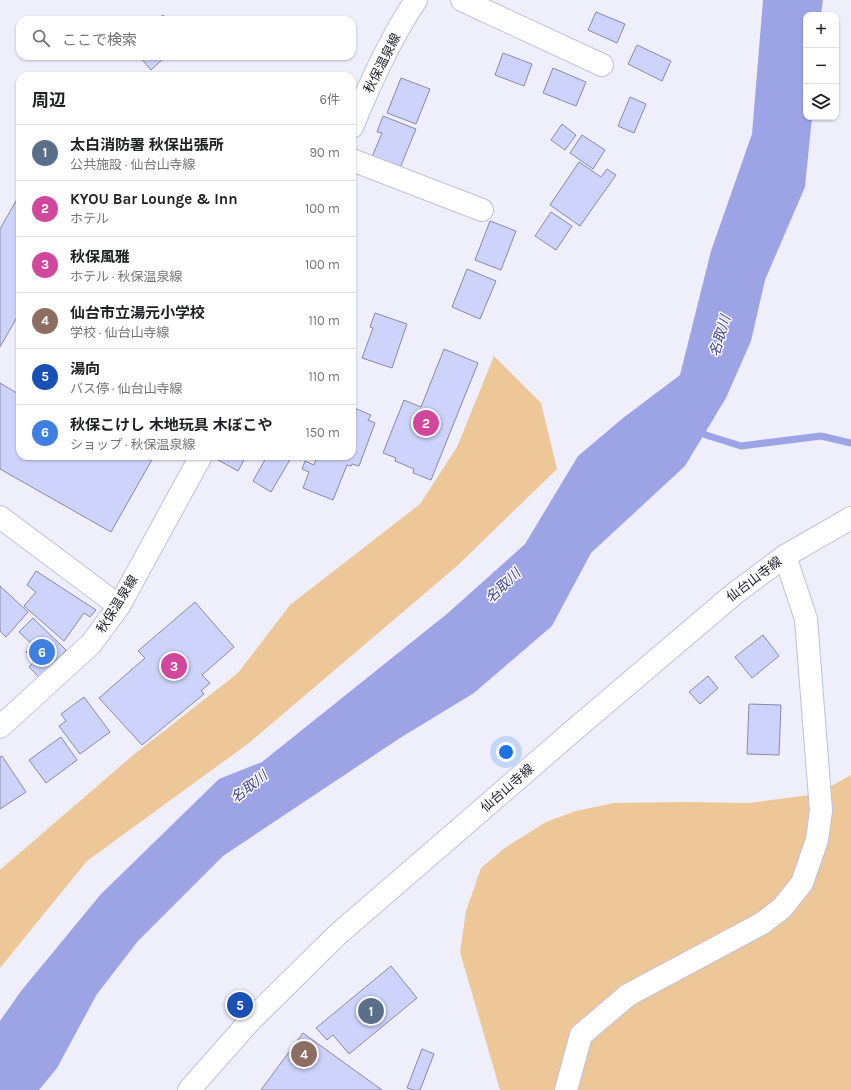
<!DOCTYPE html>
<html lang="ja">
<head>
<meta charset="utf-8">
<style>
  body { margin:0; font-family:Karla,"Noto Sans JP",sans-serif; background:#f2f2f2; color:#202124 }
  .controls { position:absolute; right:12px; top:12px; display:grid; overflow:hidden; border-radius:8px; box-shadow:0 1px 3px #0004 }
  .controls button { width:36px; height:36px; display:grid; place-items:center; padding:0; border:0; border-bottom:1px solid #e0e0e0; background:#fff; color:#202124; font:20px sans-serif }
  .you { position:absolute; left:506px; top:752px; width:14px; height:14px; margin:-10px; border:3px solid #fff; border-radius:50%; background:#1a73e8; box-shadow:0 0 0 6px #1a73e833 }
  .badge { display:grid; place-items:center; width:26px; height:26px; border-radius:50%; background:#2563eb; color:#fff; font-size:13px; font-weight:700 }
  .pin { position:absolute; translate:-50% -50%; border:2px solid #fff; box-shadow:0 1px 4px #0006 }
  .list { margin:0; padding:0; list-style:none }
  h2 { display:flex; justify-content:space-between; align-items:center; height:52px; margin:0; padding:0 16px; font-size:17px }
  h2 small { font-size:13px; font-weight:400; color:#757577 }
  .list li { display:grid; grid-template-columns:26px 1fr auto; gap:12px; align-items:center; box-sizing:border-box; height:56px; padding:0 16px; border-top:1px solid #e0e0e0 }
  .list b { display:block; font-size:15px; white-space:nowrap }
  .list p { margin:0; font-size:13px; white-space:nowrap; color:#757577 }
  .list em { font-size:13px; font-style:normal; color:#757577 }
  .icon { flex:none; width:22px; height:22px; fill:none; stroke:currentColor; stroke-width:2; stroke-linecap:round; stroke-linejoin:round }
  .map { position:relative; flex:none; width:851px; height:1090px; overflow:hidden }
  .search { position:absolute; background:#fff; box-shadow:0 1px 3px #0004; left:16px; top:16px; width:340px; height:44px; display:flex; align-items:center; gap:10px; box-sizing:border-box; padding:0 14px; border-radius:12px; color:#757577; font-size:15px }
  .panel { position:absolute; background:#fff; box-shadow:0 1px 3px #0004; left:16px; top:72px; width:340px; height:388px; border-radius:12px }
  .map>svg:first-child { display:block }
  .green { fill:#eec799 }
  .water { fill:#9da4e6 }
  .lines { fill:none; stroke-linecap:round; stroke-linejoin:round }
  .stream { stroke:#9da4e6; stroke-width:7 }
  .building { fill:#ced3fc; stroke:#878aa4 }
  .minor-casing { stroke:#bdc1dc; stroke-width:24 }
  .major-casing { stroke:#bdc1dc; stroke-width:24 }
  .minor { stroke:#fff; stroke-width:22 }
  .major { stroke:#fff; stroke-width:22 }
  .labels { text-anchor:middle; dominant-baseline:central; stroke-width:3; stroke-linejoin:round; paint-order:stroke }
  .street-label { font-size:13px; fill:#21222c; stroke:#fdfdfd }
  .water-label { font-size:14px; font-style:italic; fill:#454694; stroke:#fdfdfd }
</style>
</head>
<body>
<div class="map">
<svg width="851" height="1090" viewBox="0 0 851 1090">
  <rect width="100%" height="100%" fill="#eeeffb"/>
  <!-- green -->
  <path class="green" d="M494 356 541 403 557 469 457 566 249 743 87 861 0 968V870L132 756 238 673 290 605 420 504 457 447Z
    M851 775V1090H500L460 952 466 911 481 868 506 847 546 822 576 811 614 803 684 802 749 803 817 794Z"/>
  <!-- water -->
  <path class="water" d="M763 0H823L821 15H806V117H812L805 187 765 280 751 341 726 398 685 466 591 553 552 626 474 693 400 738 223 856 138 941 97 994 57 1068 39 1090H0V1021L21 991 101 894 219 779 262 762 448 613 525 544 578 456 623 418 680 375 711 251 752 134Z"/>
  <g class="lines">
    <!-- stream -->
    <path class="stream" d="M696 430 706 435 741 446 821 436 851 443"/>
  </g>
  <!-- building -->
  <path class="building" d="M596 12 625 24 617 43 588 30Z
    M163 15 168 20H157Z
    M637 45 671 61 662 81 628 64Z
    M503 53 532 64 524 86 495 75Z
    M139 56H166L151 70Z
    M553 68 586 82 576 106 543 93Z
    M401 78 430 89 416 124 387 113Z
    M630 97 646 104 634 133 618 126Z
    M383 116 416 129 400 168 372 157 382 133 377 132Z
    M562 124 576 135 565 150 551 140Z
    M582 135 605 150 593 169 570 153Z
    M579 162 601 177 607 169 616 175 580 226 550 205Z
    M20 194V312L0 347V229Z
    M551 212 572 226 556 250 535 236Z
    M490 221 516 231 501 270 475 260Z
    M467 269 496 281 480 319 452 307Z
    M375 313 407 324 392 368 362 358 373 328 370 327Z
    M444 349 478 363 431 480 413 473 414 469 395 461 396 458 383 453 404 400 421 407Z
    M0 383 20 395V456H154L111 532 0 469Z
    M352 407 371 415 368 420 375 423 359 466 352 464 351 466 347 465 333 500 303 488 309 472 302 469 305 461 314 465 317 456H352Z
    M220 456H246L238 471 218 460Z
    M267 456H287L291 458 271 492 253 481Z
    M36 571 96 610 90 617 84 613 64 641 24 606 36 592 27 585Z
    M0 586 28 612 6 637 0 631Z
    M195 602 234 647 202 675 210 683 201 691 204 694 142 745 99 698 145 658 138 651Z
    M33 618 66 650 39 677 29 667 35 661 26 652 33 645 19 632Z
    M763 635 779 656 752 678 735 657Z
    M708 676 718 688 700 704 689 692Z
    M84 697 110 732 80 754 59 726 66 721 61 714Z
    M749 704 781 705 779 755 747 754Z
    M61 737 77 760 46 783 29 760Z
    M2 756 26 792 0 809V757Z
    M391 966 417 998 349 1054 333 1035 327 1040 316 1028Z
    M303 1033 382 1090H261Z
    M422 1049 434 1054 420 1090H413L407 1088Z"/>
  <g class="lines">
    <defs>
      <path id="minor" d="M462 0 602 65
        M352 160 482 210
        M0 517 119 606
        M566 1090 581 1035 628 995 761 924 782 908 802 883 817 840 821 811 806 619 785 556"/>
      <path id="major" d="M352 127C370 84 390 39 416 0
        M0 727 91 644 119 606 201 456
        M189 1090 249 1022 337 935 574 730 734 594 785 556 851 518"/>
    </defs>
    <!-- minor casing -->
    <use href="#minor" class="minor-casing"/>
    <!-- major casing -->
    <use href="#major" class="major-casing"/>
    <!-- minor -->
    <use href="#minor" class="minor"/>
    <!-- major -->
    <use href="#major" class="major"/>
  </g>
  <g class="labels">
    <!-- street labels -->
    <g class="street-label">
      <text transform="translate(382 63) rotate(-63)">秋保温泉線</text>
      <text transform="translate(754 579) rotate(-37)">仙台山寺線</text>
      <text transform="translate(117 604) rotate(-58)">秋保温泉線</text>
      <text transform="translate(507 788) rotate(-41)">仙台山寺線</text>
    </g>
    <!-- water labels -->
    <g class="water-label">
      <text transform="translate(720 336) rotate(-73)">名取川</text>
      <text transform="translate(503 586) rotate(-44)">名取川</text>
      <text transform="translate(249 787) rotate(-38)">名取川</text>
    </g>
  </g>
</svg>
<div class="controls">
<button>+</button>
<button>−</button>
<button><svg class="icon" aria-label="layers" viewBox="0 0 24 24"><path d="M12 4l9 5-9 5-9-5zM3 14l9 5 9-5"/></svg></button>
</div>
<div class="you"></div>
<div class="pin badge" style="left:371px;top:1011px;background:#5c6f8a">1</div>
<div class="pin badge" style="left:426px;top:423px;background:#d1479c">2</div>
<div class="pin badge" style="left:174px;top:666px;background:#d1479c">3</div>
<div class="pin badge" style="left:304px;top:1054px;background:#8d6e63">4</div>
<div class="pin badge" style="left:240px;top:1005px;background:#1a4fb4">5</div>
<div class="pin badge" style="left:42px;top:652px;background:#3f7fe0">6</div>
<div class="search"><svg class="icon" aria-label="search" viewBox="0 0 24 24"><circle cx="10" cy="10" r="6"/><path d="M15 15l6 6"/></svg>ここで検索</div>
<section class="panel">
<h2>周辺<small>6件</small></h2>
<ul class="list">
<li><span class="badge" style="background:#5c6f8a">1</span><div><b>太白消防署 秋保出張所</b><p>公共施設 · 仙台山寺線</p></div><em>90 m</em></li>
<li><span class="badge" style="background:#d1479c">2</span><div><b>KYOU Bar Lounge &amp; Inn</b><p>ホテル</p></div><em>100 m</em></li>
<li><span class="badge" style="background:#d1479c">3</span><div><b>秋保風雅</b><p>ホテル · 秋保温泉線</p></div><em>100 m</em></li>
<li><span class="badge" style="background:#8d6e63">4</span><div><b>仙台市立湯元小学校</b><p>学校 · 仙台山寺線</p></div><em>110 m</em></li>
<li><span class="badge" style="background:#1a4fb4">5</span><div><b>湯向</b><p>バス停 · 仙台山寺線</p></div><em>110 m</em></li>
<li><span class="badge" style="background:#3f7fe0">6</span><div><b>秋保こけし 木地玩具 木ぼこや</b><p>ショップ · 秋保温泉線</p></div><em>150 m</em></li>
</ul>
</section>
</div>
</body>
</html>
